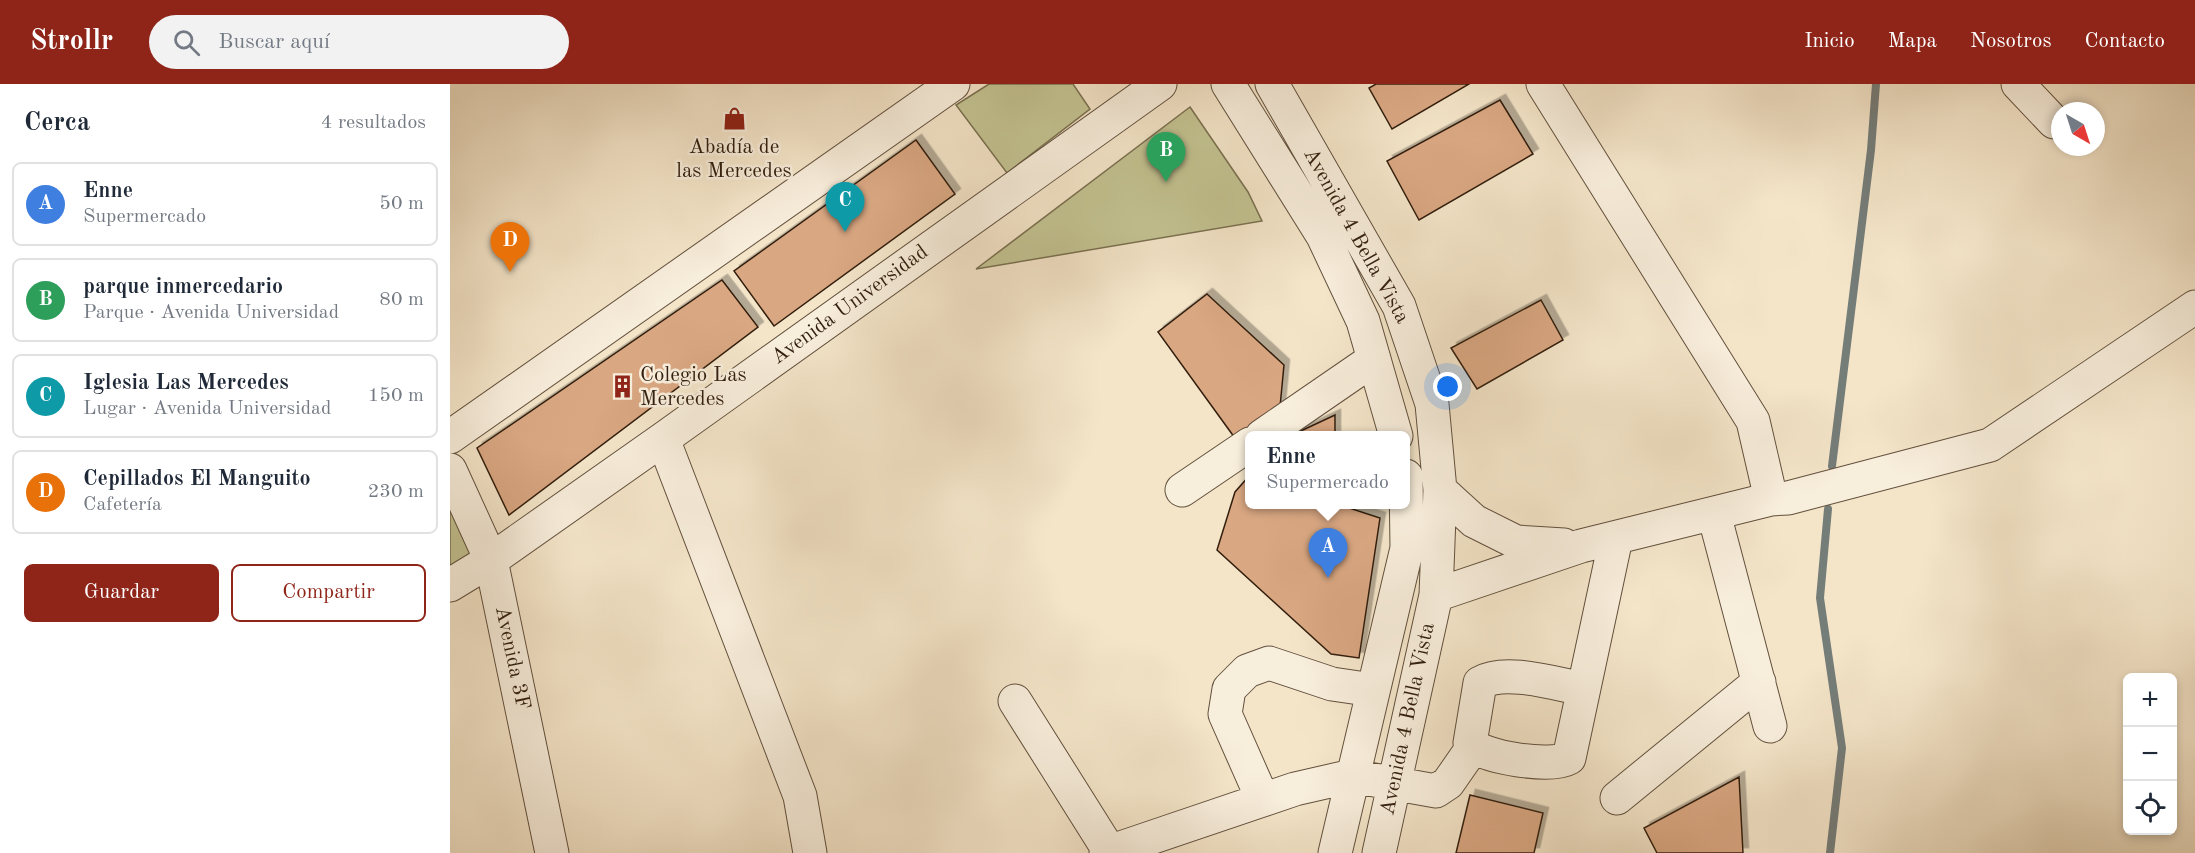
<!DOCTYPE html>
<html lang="es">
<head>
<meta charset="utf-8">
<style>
  body { margin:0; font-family:"Old Standard TT",serif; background:#f2f2f3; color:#1f2937 }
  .controls { position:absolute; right:18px; bottom:18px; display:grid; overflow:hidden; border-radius:9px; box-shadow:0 3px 9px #0003 }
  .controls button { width:54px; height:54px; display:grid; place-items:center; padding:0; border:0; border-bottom:2px solid #e0e1e3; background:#fff; color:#1f2937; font:30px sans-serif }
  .compass { position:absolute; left:1601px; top:18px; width:54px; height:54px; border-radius:50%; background:#fff; box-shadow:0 3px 9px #0003; rotate:141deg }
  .you { position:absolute; left:998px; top:303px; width:21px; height:21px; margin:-15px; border:4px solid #fff; border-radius:50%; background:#1a73e8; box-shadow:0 0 0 9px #1a73e833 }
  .badge { display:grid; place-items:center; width:39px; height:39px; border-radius:50%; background:#8f2418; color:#fff; font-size:20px; font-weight:700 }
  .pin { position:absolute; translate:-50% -50px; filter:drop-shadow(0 2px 3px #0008) }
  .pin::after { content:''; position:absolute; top:32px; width:21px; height:18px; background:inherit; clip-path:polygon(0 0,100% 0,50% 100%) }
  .popup { position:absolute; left:795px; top:347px; width:165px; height:78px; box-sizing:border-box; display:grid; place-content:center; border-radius:9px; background:#fff; filter:drop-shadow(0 2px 4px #0005); font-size:20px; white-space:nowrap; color:#747a83 }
  .popup b { font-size:22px; color:#1f2937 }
  .popup::after { content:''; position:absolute; left:50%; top:100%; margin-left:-12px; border:12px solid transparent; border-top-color:#fff }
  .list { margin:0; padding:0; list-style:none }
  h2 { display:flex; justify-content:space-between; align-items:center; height:78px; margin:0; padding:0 24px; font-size:26px }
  h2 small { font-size:20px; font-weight:400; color:#747a83 }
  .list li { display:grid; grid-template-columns:39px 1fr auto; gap:18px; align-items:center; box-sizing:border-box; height:84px; margin:0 12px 12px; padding:0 12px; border:2px solid #e0e1e3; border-radius:9px }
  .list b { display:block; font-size:22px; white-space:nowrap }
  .list p { margin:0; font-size:20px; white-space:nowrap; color:#747a83 }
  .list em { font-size:20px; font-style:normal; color:#747a83 }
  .actions { display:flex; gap:12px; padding:18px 24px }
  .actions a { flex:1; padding:14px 0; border:2px solid #8f2418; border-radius:9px; text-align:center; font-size:21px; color:#8f2418 }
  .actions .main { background:#8f2418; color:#fff }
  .icon { flex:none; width:33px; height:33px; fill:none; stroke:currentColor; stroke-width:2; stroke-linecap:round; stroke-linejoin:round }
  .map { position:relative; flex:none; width:1745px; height:769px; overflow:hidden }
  header { display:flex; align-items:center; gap:36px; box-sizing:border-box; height:84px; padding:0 30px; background:#8f2418; color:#fff }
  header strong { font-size:28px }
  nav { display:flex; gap:33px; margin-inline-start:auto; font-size:21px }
  .search { width:420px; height:54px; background:#f2f2f3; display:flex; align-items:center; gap:15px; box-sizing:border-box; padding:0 21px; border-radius:33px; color:#747a83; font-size:22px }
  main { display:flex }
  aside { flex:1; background:#fff }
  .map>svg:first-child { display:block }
  .green { fill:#c3c291; stroke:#7a7050; stroke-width:1.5 }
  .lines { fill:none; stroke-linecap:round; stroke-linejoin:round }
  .stream { stroke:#757d79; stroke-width:8 }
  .building { fill:#d9a782; stroke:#321f0e; stroke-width:1.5; filter:url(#shadow) }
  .minor-casing { stroke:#62503d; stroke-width:35 }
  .minor { stroke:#f8eedc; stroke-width:33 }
  .labels { text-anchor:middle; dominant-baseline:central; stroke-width:5; stroke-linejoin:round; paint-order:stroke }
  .poi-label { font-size:21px; fill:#321f0e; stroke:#f8eedc }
  .street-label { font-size:21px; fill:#321f0e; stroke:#f8eedc }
</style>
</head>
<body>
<header>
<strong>Strollr</strong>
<div class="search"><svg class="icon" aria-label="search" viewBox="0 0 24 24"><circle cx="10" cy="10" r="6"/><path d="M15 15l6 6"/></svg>Buscar aquí</div>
<nav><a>Inicio</a><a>Mapa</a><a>Nosotros</a><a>Contacto</a></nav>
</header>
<main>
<aside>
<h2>Cerca<small>4 resultados</small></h2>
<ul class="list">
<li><span class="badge" style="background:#3f7fe0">A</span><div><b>Enne</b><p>Supermercado</p></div><em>50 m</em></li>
<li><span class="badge" style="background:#2e9e5b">B</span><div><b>parque inmercedario</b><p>Parque · Avenida Universidad</p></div><em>80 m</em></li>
<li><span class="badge" style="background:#0f9aa8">C</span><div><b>Iglesia Las Mercedes</b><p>Lugar · Avenida Universidad</p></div><em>150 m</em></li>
<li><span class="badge" style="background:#e8710a">D</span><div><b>Cepillados El Manguito</b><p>Cafetería</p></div><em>230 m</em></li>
</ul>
<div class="actions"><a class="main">Guardar</a><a>Compartir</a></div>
</aside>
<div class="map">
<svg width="1745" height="769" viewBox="0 0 1745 769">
  <defs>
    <filter id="shadow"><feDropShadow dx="5.5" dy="-5.5" stdDeviation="0" flood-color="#0004"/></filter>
  </defs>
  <rect width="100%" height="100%" fill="#f4e5c9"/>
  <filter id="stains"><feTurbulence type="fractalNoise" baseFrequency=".00333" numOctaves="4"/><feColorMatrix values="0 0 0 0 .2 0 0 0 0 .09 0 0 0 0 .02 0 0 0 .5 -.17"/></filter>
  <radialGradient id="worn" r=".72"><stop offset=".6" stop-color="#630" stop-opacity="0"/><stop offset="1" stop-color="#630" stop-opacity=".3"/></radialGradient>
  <!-- green -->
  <path class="green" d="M539 0H623L640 25 557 89 506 21Z
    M740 23 798 108 812 137 526 185Z
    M0 386 41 476 0 499Z"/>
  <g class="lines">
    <!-- stream -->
    <path class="stream" d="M1382 382 1421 66 1426 0
      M1378 425 1370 514 1392 664 1380 769"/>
  </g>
  <!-- building -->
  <path class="building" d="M926 0H1019L942 45 919 4Z
    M1050 16 1083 70 969 136 937 77Z
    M466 56 505 110 324 242 284 187Z
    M272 196 308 243 59 431 27 364Z
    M757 210 834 281 830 323 790 361 708 248Z
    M1091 216 1113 256 1027 305 1001 264Z
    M885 331V352H840Z
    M800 391V420H887L930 434 909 574 881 570 767 466 785 408Z
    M1289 693 1293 769H1207L1194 744Z
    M1020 711 1093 729 1084 769H1006Z"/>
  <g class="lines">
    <defs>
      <path id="minor" d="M778 0 873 152 913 237 946 352
        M822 0 949 222 982 320 990 406 986 511 929 769
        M1093 0 1303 337 1321 415
        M1568 0 1604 38
        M812 352 924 275
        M0 353 503 0
        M213 355 350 712 360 769
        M0 386 41 476 102 769
        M732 406 800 360
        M990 406 1024 437 1066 458 1114 461
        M1264 430 1320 642
        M0 501 41 476 213 355 710 0
        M986 511 1131 462 1321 415 1338 414 1540 361 1745 223
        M1133 605C1106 600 1055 584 1030 599L1020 659C1033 674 1101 684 1119 674L1166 454
        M565 617 660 768
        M1167 714 1309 598
        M813 716 775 630 779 605 797 587 819 579 882 600 923 606
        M656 769 845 705 902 692 986 707 998 699 1023 663
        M885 769 957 464 956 392"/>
    </defs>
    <!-- minor casing -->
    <use href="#minor" class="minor-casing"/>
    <!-- minor -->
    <use href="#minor" class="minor"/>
  </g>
  <!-- icons -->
  <defs>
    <symbol id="shop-bare" viewBox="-9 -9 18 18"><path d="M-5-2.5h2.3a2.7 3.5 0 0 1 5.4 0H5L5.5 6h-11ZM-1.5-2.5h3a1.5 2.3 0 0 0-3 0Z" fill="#8f2418" stroke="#f8eedc" stroke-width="2.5" paint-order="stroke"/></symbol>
    <symbol id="building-bare" viewBox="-9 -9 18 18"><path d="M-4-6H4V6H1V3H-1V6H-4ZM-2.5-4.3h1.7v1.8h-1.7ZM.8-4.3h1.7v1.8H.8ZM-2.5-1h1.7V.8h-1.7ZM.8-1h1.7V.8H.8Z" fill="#8f2418" stroke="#f8eedc" stroke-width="2.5" paint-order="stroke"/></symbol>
  </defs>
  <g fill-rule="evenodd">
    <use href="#shop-bare" x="268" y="18" width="33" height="33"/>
    <use href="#building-bare" x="156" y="286" width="33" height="33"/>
  </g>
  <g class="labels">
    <!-- poi labels -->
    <g class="poi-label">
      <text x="284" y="63">Abadía de<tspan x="284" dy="24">las Mercedes</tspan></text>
      <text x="190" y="291" text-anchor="start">Colegio Las<tspan x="190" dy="24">Mercedes</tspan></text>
    </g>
    <!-- street labels -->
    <g class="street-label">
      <text transform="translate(906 152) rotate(61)">Avenida 4 Bella Vista</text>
      <text transform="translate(400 221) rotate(-36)">Avenida Universidad</text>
      <text transform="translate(62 574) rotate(78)">Avenida 3F</text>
      <text transform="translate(958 635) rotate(-78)">Avenida 4 Bella Vista</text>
    </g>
  </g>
  <rect width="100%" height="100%" filter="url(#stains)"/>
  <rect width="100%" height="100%" fill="url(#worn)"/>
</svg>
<div class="controls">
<button>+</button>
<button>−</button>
<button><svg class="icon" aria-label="locate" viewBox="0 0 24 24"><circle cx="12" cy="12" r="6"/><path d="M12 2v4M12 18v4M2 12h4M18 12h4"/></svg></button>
</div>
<svg class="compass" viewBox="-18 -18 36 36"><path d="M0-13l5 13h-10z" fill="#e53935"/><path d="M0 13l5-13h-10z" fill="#747a83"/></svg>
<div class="you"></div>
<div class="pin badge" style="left:878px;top:494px;background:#3f7fe0">A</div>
<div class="popup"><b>Enne</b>Supermercado</div>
<div class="pin badge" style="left:716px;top:98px;background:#2e9e5b">B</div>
<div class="pin badge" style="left:395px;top:148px;background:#0f9aa8">C</div>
<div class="pin badge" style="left:60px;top:188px;background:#e8710a">D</div>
</div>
</main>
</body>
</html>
